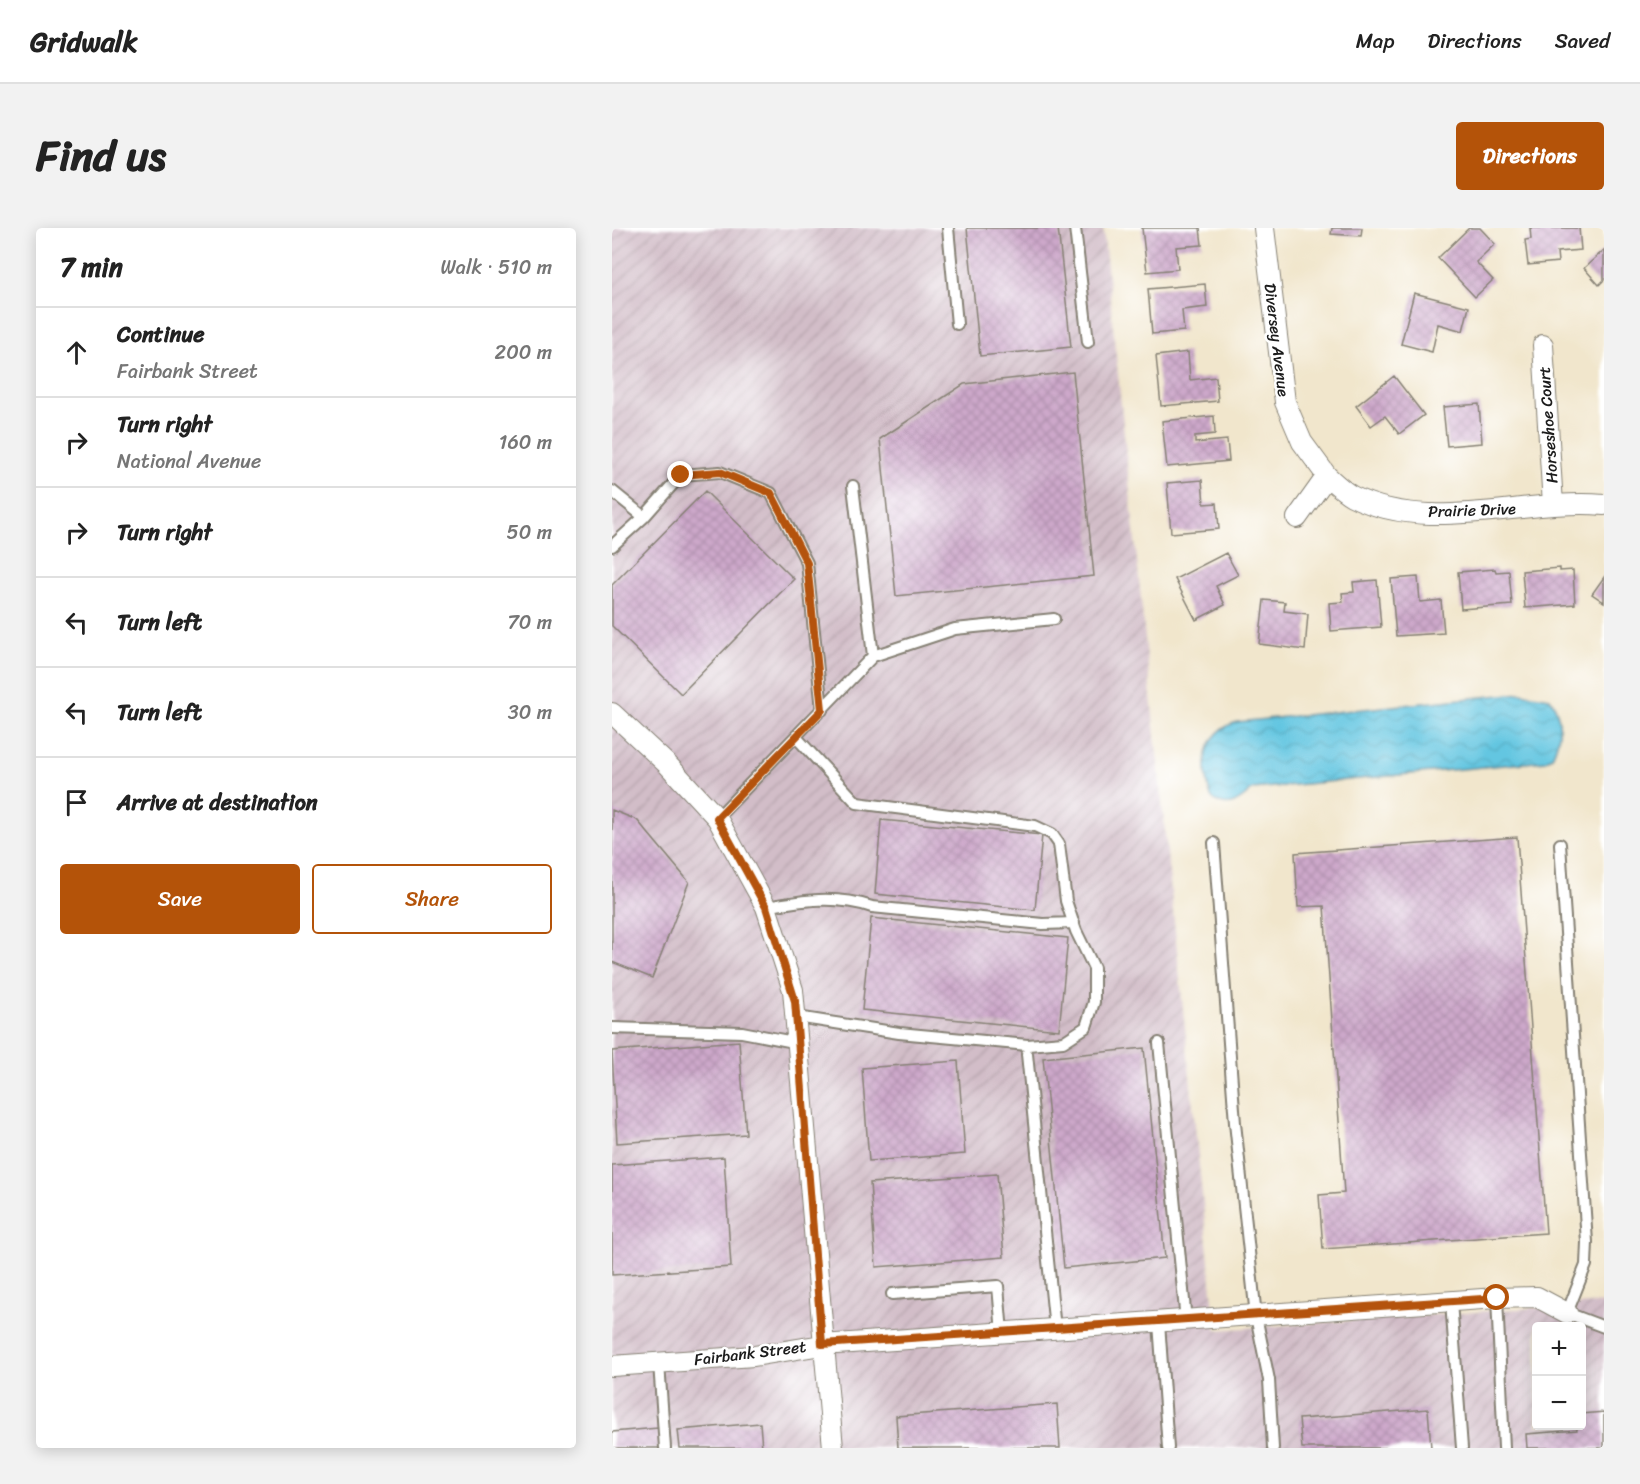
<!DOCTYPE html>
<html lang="en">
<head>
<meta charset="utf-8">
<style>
  body { margin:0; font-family:Sriracha,sans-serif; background:#f2f2f2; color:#222 }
  .controls { position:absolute; right:18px; bottom:18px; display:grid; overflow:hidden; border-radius:6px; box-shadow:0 3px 15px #0003 }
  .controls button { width:54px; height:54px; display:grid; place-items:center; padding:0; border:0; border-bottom:2px solid #e0e0e0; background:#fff; color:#222; font:30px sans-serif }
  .stop { position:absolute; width:18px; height:18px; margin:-14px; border:4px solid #b45309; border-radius:50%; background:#fff }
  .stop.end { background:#b45309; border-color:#fff; box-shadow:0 2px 6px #0008 }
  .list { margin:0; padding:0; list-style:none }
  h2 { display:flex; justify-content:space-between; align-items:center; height:78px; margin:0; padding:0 24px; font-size:26px }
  h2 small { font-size:20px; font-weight:400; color:#767676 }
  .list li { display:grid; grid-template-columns:39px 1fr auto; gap:18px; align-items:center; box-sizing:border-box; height:90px; padding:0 24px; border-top:2px solid #e0e0e0 }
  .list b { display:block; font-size:22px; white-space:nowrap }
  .list p { margin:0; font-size:20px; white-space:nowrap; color:#767676 }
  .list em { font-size:20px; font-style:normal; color:#767676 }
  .actions { display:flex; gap:12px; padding:18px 24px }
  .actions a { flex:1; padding:14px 0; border:2px solid #b45309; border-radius:6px; text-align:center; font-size:21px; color:#b45309 }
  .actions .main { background:#b45309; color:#fff }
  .icon { flex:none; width:33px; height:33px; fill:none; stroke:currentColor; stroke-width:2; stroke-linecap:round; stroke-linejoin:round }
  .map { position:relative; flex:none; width:992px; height:1220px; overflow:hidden; border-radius:6px }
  header { display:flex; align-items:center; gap:36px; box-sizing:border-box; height:84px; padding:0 30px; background:#fff; border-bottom:2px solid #e0e0e0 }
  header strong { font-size:28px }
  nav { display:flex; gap:33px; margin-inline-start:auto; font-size:21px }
  .intro { display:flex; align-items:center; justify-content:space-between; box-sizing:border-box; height:144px; padding:0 36px }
  h1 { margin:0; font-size:42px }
  .button { padding:15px 27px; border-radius:6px; background:#b45309; color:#fff; font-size:21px; font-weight:700 }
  main { display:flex; gap:36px; padding:0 36px }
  aside { flex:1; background:#fff; border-radius:6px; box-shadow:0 3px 15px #0003 }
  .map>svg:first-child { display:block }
  .industrial { fill:url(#industrial-furrows); fill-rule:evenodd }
  .water { fill:url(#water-waves); stroke:#40717e; stroke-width:1.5 }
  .building { fill:url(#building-cross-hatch) }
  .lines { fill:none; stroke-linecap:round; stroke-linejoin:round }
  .service-casing { stroke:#868174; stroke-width:14 }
  .minor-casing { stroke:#868174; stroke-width:22 }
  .service { stroke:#fff; stroke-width:10 }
  .minor { stroke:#fff; stroke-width:20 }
  .route { stroke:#b45309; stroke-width:8 }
  .labels { text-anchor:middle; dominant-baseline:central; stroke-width:5; stroke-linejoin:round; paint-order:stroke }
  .street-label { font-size:16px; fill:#1c1c1c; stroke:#fff }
</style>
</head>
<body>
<header>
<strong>Gridwalk</strong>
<nav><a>Map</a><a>Directions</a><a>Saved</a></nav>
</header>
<div class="intro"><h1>Find us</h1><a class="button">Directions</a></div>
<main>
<aside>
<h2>7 min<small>Walk · 510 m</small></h2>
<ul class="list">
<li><svg class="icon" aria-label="ahead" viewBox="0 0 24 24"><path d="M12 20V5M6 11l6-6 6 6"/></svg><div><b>Continue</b><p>Fairbank Street</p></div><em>200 m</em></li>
<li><svg class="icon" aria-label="right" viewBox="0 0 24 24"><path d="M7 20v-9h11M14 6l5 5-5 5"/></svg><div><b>Turn right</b><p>National Avenue</p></div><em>160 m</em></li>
<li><svg class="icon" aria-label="right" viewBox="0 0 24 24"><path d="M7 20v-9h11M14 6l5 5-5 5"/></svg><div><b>Turn right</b></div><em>50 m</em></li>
<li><svg class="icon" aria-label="left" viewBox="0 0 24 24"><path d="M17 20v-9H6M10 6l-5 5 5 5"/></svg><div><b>Turn left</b></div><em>70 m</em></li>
<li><svg class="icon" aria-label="left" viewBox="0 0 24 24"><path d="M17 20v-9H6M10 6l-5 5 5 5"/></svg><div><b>Turn left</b></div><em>30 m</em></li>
<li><svg class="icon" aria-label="arrive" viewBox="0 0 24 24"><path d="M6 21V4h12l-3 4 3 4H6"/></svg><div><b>Arrive at destination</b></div></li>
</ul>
<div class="actions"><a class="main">Save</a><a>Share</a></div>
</aside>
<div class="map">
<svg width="992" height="1220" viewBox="0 0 992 1220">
  <defs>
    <pattern id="industrial-furrows" width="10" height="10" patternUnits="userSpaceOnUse" patternTransform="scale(1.5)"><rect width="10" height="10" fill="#d2bdc8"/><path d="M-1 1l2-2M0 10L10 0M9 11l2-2" fill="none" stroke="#b4a2ab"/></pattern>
    <pattern id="water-waves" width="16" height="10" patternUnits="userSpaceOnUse" patternTransform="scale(1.5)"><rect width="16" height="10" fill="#63c6e1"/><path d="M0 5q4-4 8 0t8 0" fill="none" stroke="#55aac0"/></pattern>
    <pattern id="building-cross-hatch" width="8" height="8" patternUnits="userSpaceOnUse" patternTransform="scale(1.5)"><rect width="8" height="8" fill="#cda8ca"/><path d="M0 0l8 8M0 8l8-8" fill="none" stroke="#af90ad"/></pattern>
  </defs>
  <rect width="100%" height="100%" fill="#fff"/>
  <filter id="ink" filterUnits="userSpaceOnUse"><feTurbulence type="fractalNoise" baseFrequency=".0167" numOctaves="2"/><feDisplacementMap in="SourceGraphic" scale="12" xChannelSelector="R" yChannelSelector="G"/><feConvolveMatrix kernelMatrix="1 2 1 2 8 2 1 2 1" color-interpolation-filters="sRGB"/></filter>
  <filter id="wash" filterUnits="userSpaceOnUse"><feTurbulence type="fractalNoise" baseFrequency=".008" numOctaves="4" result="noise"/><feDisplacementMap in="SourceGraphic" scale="24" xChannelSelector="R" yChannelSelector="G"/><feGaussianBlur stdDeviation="1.35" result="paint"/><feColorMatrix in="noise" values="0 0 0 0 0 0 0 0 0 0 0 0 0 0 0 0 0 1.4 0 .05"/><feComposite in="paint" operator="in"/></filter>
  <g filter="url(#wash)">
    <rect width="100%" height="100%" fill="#f1e6cc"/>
    <!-- industrial -->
    <path class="industrial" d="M0 0H491L604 1102 992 1075V1220H0ZM924 1098H969V1198H924Z"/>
    <!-- water -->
    <path class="water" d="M909 465 938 470C951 489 950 508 940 529L933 533 641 561C627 574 615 584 599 569 590 538 590 505 625 494Z"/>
    <g id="blocks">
      <!-- building -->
      <path class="building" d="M355 0H446L459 119 368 128Z
        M530 0H588L590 17 564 19 566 41 535 44Z
        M720 0H750L749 8 719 6Z
        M857 0H868L883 16 864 34 881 52 863 69 826 30Z
        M918 0H967L969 22 945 24 946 34 916 37 913 12 919 11Z
        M992 22V52L987 57 972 40Z
        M593 56 595 79 570 82 572 103 540 106 536 61Z
        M802 65 857 79 851 103 826 96 820 124 789 116Z
        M576 124 578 152 604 149 606 173 549 178 544 128Z
        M461 144 482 348 284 368 268 211 352 156Z
        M782 148 812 187 787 206 773 188 759 198 744 178Z
        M867 176 870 215 835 218 831 179Z
        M602 188 603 206 583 208V215L615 212 617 233 555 239 550 193Z
        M590 252 592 276 605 275 607 301 559 305 555 255Z
        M93 263 182 351 69 466 0 398V357Z
        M614 325 626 347 604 358 613 377 584 392 563 351Z
        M948 340V343L961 342 963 376 913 380 910 343Z
        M883 341 884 344 897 343 900 377 849 381 846 344Z
        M806 349 808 374 829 372 832 405 784 408 779 351Z
        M992 349V374L980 366Z
        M765 352 769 399 719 403 717 375 731 374 730 365 742 364 741 354Z
        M652 372 673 374 672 383 696 386 693 422 647 416Z
        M0 582 25 592 77 654 40 750 0 734Z
        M269 592 430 607 423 682 263 666Z
        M905 609 934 1005 711 1021 707 967 732 965 712 678 686 679 683 625Z
        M259 690 456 710 447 802 250 782Z
        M127 813 134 906 5 915 0 823Z
        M532 820 553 1030 452 1040 431 830Z
        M346 833 353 926 257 933 250 840Z
        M112 929 119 1039 0 1047V937Z
        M385 946 392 1029 264 1039 258 955Z
        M445 1176 448 1220H286L284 1188Z
        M816 1181 819 1220H690L687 1191Z
        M992 1184V1220H915L914 1206 965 1202V1198H969V1186Z
        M148 1195 150 1220H68L66 1202Z
        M46 1200 48 1220H0V1204Z"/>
    </g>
  </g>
  <g filter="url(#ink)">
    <use href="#blocks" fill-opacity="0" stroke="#868174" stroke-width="1.5"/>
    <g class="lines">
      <defs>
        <path id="service" d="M336 0 345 96
          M463 0 476 114
          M241 258 261 428
          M0 263 32 289
          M0 318 32 289 69 247 108 244 159 265 195 335 210 482
          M184 509 245 575 423 598 440 606 447 616 454 673 464 703 482 740V774L474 799 451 814 416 817 287 805 185 789
          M105 590 261 428 343 401 442 391
          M602 615 623 895 644 1088 657 1152 661 1220
          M948 616 975 1014 974 1037 955 1085 992 1099
          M154 679C191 672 224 667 260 679L431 696 462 695
          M0 800 130 804 187 815
          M547 815 574 1093
          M415 826 443 1101
          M280 1066 386 1058 390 1105
          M885 1070 892 1220
          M839 1074 850 1220
          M547 1095 556 1220
          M47 1135 53 1220"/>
        <path id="minor" d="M652 0 673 174 690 214 715 248
          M931 117 941 277
          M685 290 715 248C723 255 731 263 740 268 818 307 910 270 992 277
          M0 485 56 537 105 590 154 679 181 762 221 1220
          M0 1138 142 1128 210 1117 885 1070 925 1069 955 1085"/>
      </defs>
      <!-- service casing -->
      <use href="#service" class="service-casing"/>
      <!-- minor casing -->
      <use href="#minor" class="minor-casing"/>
      <!-- service -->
      <use href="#service" class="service"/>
      <!-- minor -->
      <use href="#minor" class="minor"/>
    </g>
  </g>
  <g class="lines" filter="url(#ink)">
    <!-- route -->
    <path class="route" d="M69 247 108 244 159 265 195 335 210 482 105 590 154 679 183 773 210 1116 885 1070"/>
  </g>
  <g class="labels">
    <!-- street labels -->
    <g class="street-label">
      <text transform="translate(665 112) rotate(83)">Diversey Avenue</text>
      <text transform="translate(936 197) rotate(-94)">Horseshoe Court</text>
      <text transform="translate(860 282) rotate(-2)">Prairie Drive</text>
      <text transform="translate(138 1125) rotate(-7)">Fairbank Street</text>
    </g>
  </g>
</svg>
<div class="controls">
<button>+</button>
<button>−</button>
</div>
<div class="stop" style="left:885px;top:1070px"></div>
<div class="stop end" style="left:69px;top:247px"></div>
</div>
</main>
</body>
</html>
